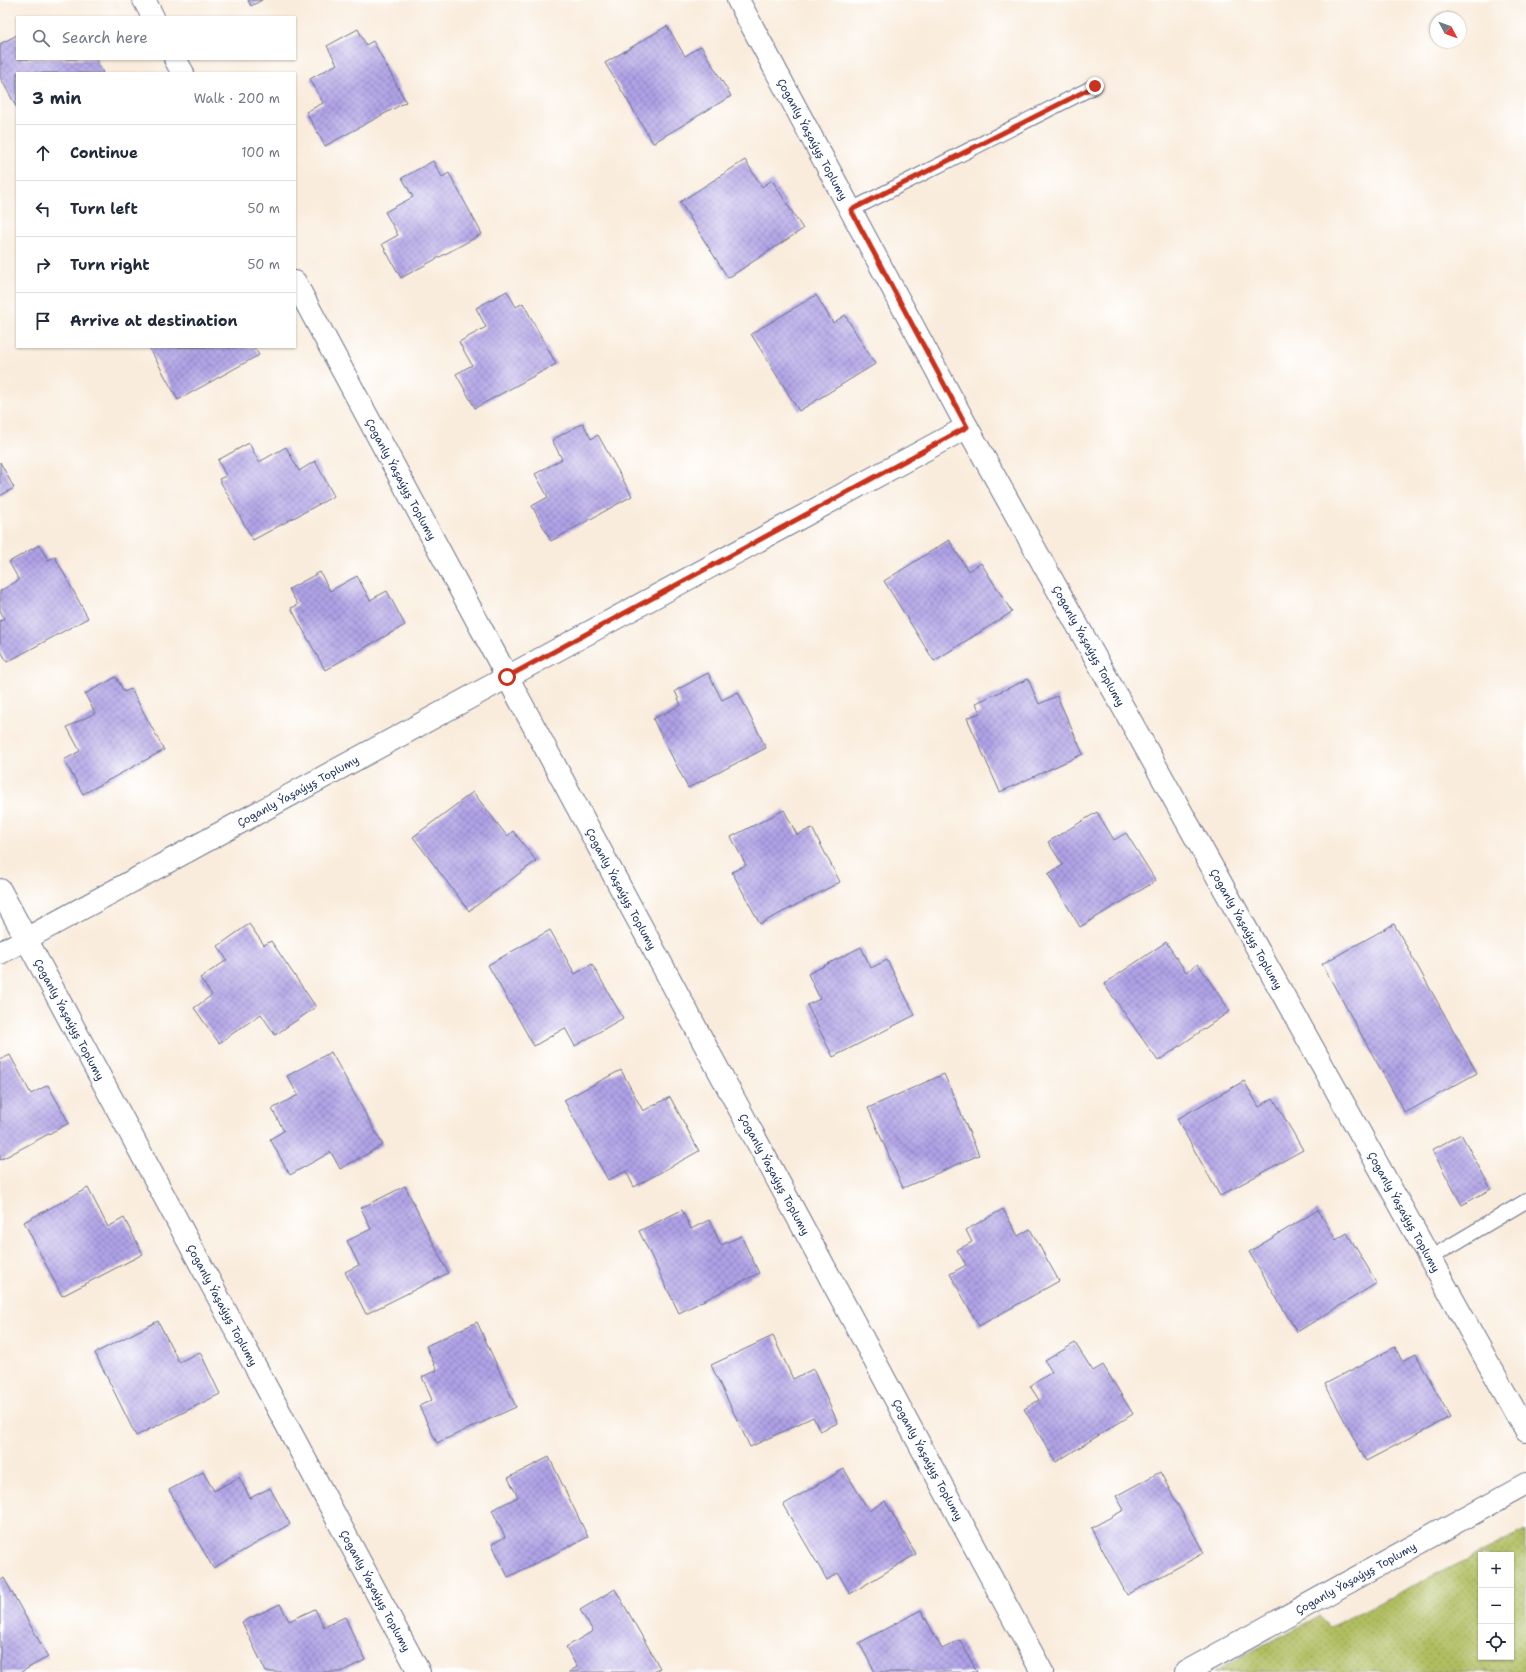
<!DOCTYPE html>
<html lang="en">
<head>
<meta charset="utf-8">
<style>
  body { margin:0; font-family:"Shantell Sans",sans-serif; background:#f2f2f3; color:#1f2937 }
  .controls { position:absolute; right:12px; bottom:12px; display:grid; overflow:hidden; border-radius:0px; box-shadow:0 1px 3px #0004 }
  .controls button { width:36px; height:36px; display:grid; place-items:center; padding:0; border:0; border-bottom:1px solid #e0e1e3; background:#fff; color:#1f2937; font:20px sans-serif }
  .compass { position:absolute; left:1430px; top:12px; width:36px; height:36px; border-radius:50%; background:#fff; box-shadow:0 1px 3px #0004; rotate:131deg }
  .stop { position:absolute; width:12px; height:12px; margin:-9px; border:3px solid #c8321e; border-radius:50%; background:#fff }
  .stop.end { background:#c8321e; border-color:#fff; box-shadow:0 1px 4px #0008 }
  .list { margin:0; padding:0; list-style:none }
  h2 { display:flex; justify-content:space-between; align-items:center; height:52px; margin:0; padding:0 16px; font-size:17px }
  h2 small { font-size:13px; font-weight:400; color:#747a83 }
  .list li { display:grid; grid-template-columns:26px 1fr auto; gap:12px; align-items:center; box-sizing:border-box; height:56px; padding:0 16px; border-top:1px solid #e0e1e3 }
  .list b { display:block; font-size:15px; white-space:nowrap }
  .list em { font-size:13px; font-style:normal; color:#747a83 }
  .icon { flex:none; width:22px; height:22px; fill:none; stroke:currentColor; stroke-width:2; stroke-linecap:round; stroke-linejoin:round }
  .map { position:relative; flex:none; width:1526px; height:1672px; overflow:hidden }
  .search { position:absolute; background:#fff; box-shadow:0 1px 3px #0004; left:16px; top:16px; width:280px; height:44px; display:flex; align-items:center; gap:10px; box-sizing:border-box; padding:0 14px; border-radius:0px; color:#747a83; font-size:15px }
  .panel { position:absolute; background:#fff; box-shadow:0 1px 3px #0004; left:16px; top:72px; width:280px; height:276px; border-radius:0px }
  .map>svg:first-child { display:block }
  .grass { fill:url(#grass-dots); stroke:#66765f; fill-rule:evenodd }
  .building { fill:url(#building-cross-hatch) }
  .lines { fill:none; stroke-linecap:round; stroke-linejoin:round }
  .lane-casing { stroke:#69718a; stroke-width:16 }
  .street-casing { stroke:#69718a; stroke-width:24 }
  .lane { stroke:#fff; stroke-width:14 }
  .street { stroke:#fff; stroke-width:22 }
  .route { stroke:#c8321e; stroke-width:5 }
  .labels { text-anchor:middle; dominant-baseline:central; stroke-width:3; stroke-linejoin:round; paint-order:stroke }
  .street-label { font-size:11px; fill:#1b2f5e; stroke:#fff }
</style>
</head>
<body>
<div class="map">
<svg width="1526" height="1672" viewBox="0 0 1526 1672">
  <defs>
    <pattern id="grass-dots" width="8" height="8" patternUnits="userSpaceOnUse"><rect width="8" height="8" fill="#b1be60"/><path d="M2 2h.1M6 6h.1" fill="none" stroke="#8f9b52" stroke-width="1.8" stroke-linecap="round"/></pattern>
    <pattern id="building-cross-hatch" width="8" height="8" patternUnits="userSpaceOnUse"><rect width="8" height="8" fill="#b0a2e6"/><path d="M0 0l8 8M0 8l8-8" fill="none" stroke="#8e84be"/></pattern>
  </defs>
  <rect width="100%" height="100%" fill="#fff"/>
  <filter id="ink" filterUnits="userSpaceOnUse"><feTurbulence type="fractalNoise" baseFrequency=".025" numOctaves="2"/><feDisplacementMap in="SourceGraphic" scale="8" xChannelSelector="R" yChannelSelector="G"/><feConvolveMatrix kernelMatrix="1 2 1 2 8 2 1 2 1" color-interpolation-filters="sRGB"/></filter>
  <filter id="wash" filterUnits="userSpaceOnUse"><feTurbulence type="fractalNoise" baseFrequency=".012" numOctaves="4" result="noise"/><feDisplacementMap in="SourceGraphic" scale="16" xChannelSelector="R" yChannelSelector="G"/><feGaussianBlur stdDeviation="0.9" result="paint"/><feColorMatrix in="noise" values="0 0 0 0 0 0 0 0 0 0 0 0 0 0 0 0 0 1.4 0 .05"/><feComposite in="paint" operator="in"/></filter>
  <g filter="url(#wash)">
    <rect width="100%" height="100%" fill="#f9ecdc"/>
    <!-- grass -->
    <path class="grass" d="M1526 1530V1672H1214L1319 1616 1330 1627ZM1481 1555H1511V1657H1481Z"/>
    <g id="blocks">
      <!-- building -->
      <path class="building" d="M248 0H262L251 6Z
        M667 26 685 56 701 46 731 96 653 143 605 63Z
        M358 29 366 45 373 41 406 102 325 146 306 112 323 103 310 79 337 64 327 46Z
        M17 35V59H96L103 73H17V108L0 77V64H2L0 61V44Z
        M745 160 762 187 772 180 803 229 728 278 680 202Z
        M433 161 442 177 449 173 482 234 401 278 382 244 398 235 385 212 413 197 402 178Z
        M507 291 516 307 523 303 556 364 475 408 456 374 472 365 459 342 486 327 476 308Z
        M816 295 833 323 845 315 875 364 799 411 751 334Z
        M149 347H254L259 355 178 400Z
        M583 423 591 439 598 435 632 496 551 541 532 506 548 497 535 474 562 459 552 440Z
        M249 443 259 462 286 447 299 471 315 461 334 496 253 540 219 479 226 476 218 460Z
        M0 462 14 488 0 496Z
        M949 540 968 571 981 563 1012 612 934 661 884 581Z
        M39 545 48 560 55 557 88 618 7 662 0 649V621L4 619 0 610V591L19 580 9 562Z
        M320 572 330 591 357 576 370 600 387 591 405 625 325 670 291 608 298 605 289 589Z
        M708 673 722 700 738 692 766 748 688 788 653 719 681 705 675 691Z
        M116 677 124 692 131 689 164 750 83 794 64 760 80 751 67 727 95 713 85 694Z
        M1028 679 1039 704 1057 696 1083 754 1000 792 967 718 980 713 976 703Z
        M473 792 507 836 513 831 536 861 469 911 413 837Z
        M784 810 797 835 812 828 840 882 760 924 732 872 746 865 731 837Z
        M1097 812 1114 840 1126 833 1156 881 1080 927 1048 874 1063 865 1048 842Z
        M249 924 264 945 271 941 316 1007 275 1035 261 1014 219 1043 194 1008 212 995 200 978 227 960 218 946Z
        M1394 924 1477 1073 1405 1113 1322 964Z
        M550 930 575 974 592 964 623 1018 575 1046 565 1028 534 1046 488 965Z
        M1166 942 1186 972 1198 964 1230 1011 1158 1061 1104 984Z
        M861 947 871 968 887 960 915 1015 833 1057 807 1005 820 999 808 974Z
        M331 1052 383 1145 340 1169 331 1152 290 1175 270 1139 284 1131 272 1109 298 1095 287 1076Z
        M10 1055 31 1094 48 1085 69 1123 0 1160V1060Z
        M621 1070 643 1111 670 1097 699 1151 634 1187 626 1171 608 1180 564 1100Z
        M944 1074 979 1155 903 1188 868 1108Z
        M1244 1081 1259 1107 1273 1098 1303 1150 1220 1196 1177 1119Z
        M1461 1134 1491 1189 1462 1205 1432 1150Z
        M405 1186 448 1273 366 1314 345 1272 359 1265 347 1241 371 1229 361 1208Z
        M88 1188 108 1227 124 1218 143 1254 62 1296 24 1222Z
        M1003 1209 1018 1236 1030 1229 1059 1281 979 1326 950 1274 966 1265 957 1250 972 1242 966 1230Z
        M682 1210 691 1229 709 1220 721 1245 741 1236 759 1273 679 1313 639 1231Z
        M1318 1210 1336 1240 1347 1233 1377 1283 1297 1332 1249 1252Z
        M158 1321 179 1362 200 1352 220 1394 136 1436 95 1353Z
        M477 1322 516 1407 437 1443 419 1406 432 1400 422 1377 437 1370 426 1346Z
        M773 1336 793 1379 813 1369 838 1423 820 1431 813 1417 750 1447 711 1365Z
        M1075 1343 1093 1371 1103 1365 1133 1414 1056 1462 1024 1409 1039 1400 1030 1386 1052 1372 1045 1361Z
        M1395 1347 1402 1361 1416 1354 1450 1417 1366 1461 1325 1384Z
        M549 1457 588 1537 508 1577 492 1544 505 1537 492 1510 518 1497 508 1478Z
        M844 1469 869 1511 885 1501 916 1554 850 1594 838 1573 827 1580 783 1505Z
        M203 1472 214 1491 239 1477 250 1498 270 1488 290 1524 213 1568 169 1490Z
        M1160 1472 1204 1553 1127 1595 1091 1528 1124 1510 1116 1496Z
        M4 1578 48 1657 21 1672H0V1581Z
        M615 1589 660 1668 653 1672H569L577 1667 566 1647 593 1631 580 1610Z
        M280 1604 289 1621 315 1609 324 1627 345 1617 365 1660 341 1672H266L242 1622Z
        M921 1610 942 1649 960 1640 977 1672H875L859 1643Z"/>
    </g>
  </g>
  <g filter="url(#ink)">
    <use href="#blocks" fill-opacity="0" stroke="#69718a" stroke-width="1"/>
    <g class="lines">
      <defs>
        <path id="lane" d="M851 210 1095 86
          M1430 1258 1526 1201"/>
        <g id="street">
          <path d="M144 0 153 17"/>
          <path id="s1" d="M738 0 967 427 1526 1431"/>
          <path d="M175 59 183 73"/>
          <path id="s2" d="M295 282 1042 1672"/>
          <path id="s3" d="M0 890 419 1672"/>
          <path id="s4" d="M0 953 967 427"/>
          <path id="s5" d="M1186 1672 1526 1484"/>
        </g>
      </defs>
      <!-- lane casing -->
      <use href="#lane" class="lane-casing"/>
      <!-- street casing -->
      <use href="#street" class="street-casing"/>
      <!-- lane -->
      <use href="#lane" class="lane"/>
      <!-- street -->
      <use href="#street" class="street"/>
    </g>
  </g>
  <g class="lines" filter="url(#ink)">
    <!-- route -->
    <path class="route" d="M507 677 967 427 851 210 1095 86"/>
  </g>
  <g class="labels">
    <!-- street labels -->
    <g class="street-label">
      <text stroke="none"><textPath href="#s1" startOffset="158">Çoganly Ýaşaýyş Toplumy</textPath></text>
      <text stroke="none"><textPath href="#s2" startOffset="224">Çoganly Ýaşaýyş Toplumy</textPath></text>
      <text stroke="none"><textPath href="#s1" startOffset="735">Çoganly Ýaşaýyş Toplumy</textPath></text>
      <text stroke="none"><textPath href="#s4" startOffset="339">Çoganly Ýaşaýyş Toplumy</textPath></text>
      <text stroke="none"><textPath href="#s2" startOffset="689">Çoganly Ýaşaýyş Toplumy</textPath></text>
      <text stroke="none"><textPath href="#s1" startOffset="1059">Çoganly Ýaşaýyş Toplumy</textPath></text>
      <text stroke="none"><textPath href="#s3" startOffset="147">Çoganly Ýaşaýyş Toplumy</textPath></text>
      <text stroke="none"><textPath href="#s2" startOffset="1013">Çoganly Ýaşaýyş Toplumy</textPath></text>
      <text stroke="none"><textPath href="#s1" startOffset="1383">Çoganly Ýaşaýyş Toplumy</textPath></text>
      <text stroke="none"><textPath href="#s3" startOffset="471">Çoganly Ýaşaýyş Toplumy</textPath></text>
      <text stroke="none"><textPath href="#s2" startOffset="1337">Çoganly Ýaşaýyş Toplumy</textPath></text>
      <text stroke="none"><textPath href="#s5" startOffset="194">Çoganly Ýaşaýyş Toplumy</textPath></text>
      <text stroke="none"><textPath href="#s3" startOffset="795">Çoganly Ýaşaýyş Toplumy</textPath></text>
    </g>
  </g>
</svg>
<div class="controls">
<button>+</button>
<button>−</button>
<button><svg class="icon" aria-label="locate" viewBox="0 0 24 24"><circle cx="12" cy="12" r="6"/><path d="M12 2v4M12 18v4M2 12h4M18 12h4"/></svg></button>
</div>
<svg class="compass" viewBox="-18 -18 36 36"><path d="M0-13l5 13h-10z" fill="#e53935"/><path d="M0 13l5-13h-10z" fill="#747a83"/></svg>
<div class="stop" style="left:507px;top:677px"></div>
<div class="stop end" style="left:1095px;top:86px"></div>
<div class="search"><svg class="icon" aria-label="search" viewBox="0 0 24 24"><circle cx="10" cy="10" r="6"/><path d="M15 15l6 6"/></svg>Search here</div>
<section class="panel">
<h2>3 min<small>Walk · 200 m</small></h2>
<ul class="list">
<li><svg class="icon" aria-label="ahead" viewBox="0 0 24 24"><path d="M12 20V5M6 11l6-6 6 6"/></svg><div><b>Continue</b></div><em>100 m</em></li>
<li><svg class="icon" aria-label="left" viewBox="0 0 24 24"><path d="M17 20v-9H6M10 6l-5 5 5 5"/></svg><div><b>Turn left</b></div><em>50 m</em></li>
<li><svg class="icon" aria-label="right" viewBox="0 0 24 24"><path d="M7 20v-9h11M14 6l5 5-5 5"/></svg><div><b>Turn right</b></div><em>50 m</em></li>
<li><svg class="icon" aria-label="arrive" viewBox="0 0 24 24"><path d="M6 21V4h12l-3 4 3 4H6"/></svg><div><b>Arrive at destination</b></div></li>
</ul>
</section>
</div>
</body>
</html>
